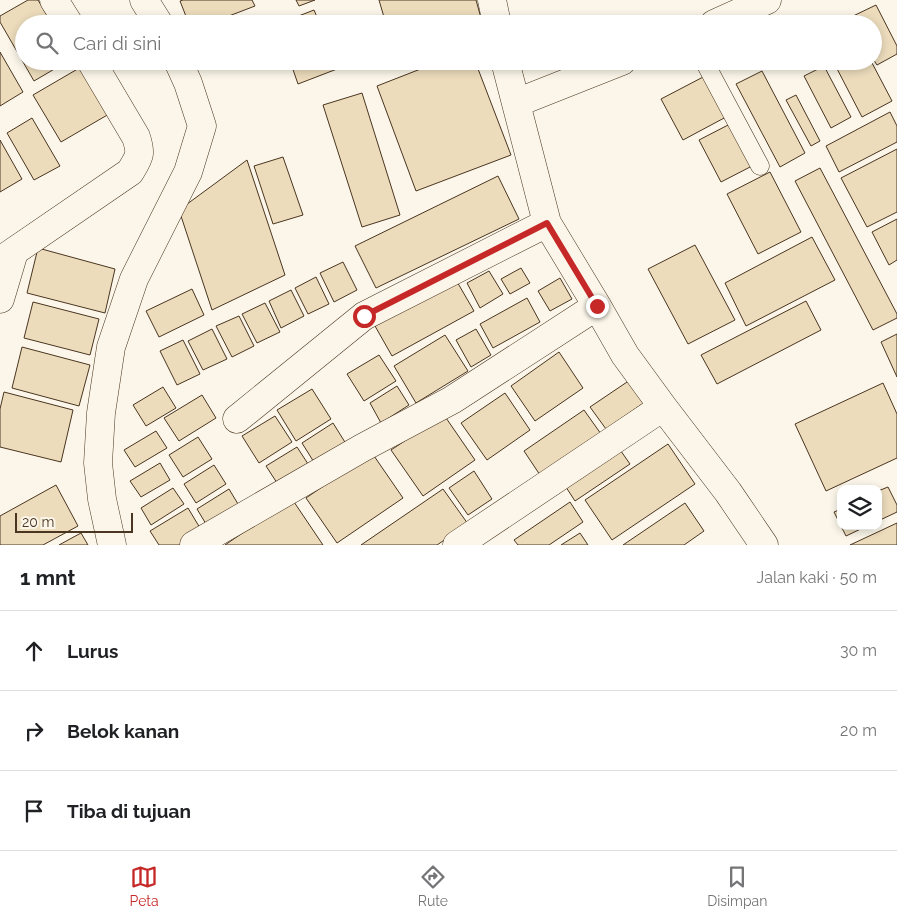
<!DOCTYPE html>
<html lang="id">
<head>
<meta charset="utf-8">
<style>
  body { margin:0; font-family:Raleway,sans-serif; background:#f2f2f2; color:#202124 }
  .controls { position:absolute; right:15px; bottom:15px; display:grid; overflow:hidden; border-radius:10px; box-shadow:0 2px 8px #0003 }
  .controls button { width:45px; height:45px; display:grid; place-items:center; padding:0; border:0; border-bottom:1px solid #e0e0e0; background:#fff; color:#202124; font:25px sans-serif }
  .scale { position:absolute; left:15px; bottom:12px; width:118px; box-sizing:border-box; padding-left:5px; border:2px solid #4a3520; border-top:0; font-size:14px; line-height:18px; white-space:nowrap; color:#4a3520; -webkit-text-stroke:4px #fbf6e9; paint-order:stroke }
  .stop { position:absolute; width:15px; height:15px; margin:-11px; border:4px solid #c62828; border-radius:50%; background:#fff }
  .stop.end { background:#c62828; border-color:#fff; box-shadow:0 1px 5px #0008 }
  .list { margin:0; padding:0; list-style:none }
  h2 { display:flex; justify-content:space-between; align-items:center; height:65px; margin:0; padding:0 20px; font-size:21px }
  h2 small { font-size:16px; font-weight:400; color:#757577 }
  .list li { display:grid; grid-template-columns:32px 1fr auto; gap:15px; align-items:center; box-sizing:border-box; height:80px; padding:0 20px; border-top:1px solid #e0e0e0 }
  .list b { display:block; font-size:19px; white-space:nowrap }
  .list em { font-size:16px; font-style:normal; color:#757577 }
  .icon { flex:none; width:28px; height:28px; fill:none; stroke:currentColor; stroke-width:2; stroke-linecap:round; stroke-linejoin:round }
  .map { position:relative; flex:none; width:897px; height:545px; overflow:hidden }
  .search { position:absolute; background:#fff; box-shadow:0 2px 8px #0003; left:15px; right:15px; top:15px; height:55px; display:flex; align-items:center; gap:12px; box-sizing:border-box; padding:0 18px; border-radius:28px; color:#757577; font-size:19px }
  .sheet { height:305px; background:#fff }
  nav { display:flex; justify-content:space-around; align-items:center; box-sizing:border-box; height:70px; border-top:1px solid #e0e0e0; background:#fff; font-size:14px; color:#757577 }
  nav a { display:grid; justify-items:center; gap:2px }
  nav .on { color:#c62828 }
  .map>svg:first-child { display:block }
  .building { fill:#ecdcbc; stroke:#4a3520 }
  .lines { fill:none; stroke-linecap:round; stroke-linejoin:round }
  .lane-casing { stroke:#4a3520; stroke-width:19 }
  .street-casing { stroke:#4a3520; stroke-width:29 }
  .lane { stroke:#fbf6e9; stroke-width:18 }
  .street { stroke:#fbf6e9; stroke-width:28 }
  .route { stroke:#c62828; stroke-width:6 }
</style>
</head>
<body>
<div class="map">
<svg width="897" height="545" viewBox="0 0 897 545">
  <rect width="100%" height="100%" fill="#fbf6e9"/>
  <!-- building -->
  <path class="building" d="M28 0H38L52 24H24V61H68L34 81 0 22V16Z
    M183 0H252L255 6 208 24H189L180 1Z
    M296 0H315L299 6Z
    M379 0H476L481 18 459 24H386Z
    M876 5 897 46V54L877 65 873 59V24H855L851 17Z
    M314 10 320 24H278Z
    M849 19 852 24H840Z
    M0 52 23 92 0 106Z
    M290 61H334L337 69 298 84Z
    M441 61H475L511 155 416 191 377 86Z
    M833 61H871L892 101 862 117Z
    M824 66 851 117 831 128 804 76Z
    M81 67 109 114 61 142 33 95Z
    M762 71 805 153 780 167 736 84Z
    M705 76 726 117 683 140 661 99Z
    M362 93 400 215 362 227 323 105Z
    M796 95 820 141 811 146 786 100Z
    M890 112 897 126V142L839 172 826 146Z
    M32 118 60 166 34 180 7 133Z
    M730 124 752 166 721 182 699 140Z
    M0 140 22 179 0 192Z
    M897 149V212L867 227 841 178Z
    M283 157 303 215 273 224 254 166Z
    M247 160 285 275 212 310 179 210Z
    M820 168 897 314V318L873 330 795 181Z
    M770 172 801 232 758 254 727 194Z
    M498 176 519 219 376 288 355 246Z
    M897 219V260L889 265 872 232Z
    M812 237 835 280 746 326 725 283Z
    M695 245 735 320 688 344 648 269Z
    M38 248 115 269 105 313 27 293Z
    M343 262 357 290 334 302 320 273Z
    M521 268 530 283 510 294 501 279Z
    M489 271 503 294 480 308 467 283Z
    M316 277 329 304 308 314 295 288Z
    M560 278 572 299 550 311 538 291Z
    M456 280 474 311 392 356 375 326Z
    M192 289 204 315 159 337 146 311Z
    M291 290 304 316 281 328 269 301Z
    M527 298 540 322 493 348 480 324Z
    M806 301 821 330 717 384 701 355Z
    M33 302 99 319 90 355 24 338Z
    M265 303 280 332 257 343 242 314Z
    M239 316 254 346 232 357 216 326Z
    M212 329 227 359 203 370 188 341Z
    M476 329 491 355 471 367 456 340Z
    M897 334V377L881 342Z
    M445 335 468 371 416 403 394 366Z
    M183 340 200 374 177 385 160 351Z
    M22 347 90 365 79 406 12 388Z
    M559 352 583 388 535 421 511 386Z
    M379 355 396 381 364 401 347 374Z
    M630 380 645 402 606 429 590 407Z
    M883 383 897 414V458L826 491 795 424Z
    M397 386 409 405 381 423 370 403Z
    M163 387 176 408 146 426 133 405Z
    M312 389 331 419 296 441 277 410Z
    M4 392 73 410 61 462 0 447V409Z
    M505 393 530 430 487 460 461 423Z
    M202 395 216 418 179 441 164 418Z
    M584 410 601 434 540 475 524 451Z
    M444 415 475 460 423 496 391 450Z
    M275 416 292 442 259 463 242 436Z
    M333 423 348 447 317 467 302 443Z
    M156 431 167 448 135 467 124 450Z
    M198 437 212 459 183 477 169 455Z
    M616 444 630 464 575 501 562 481Z
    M668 444 695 484 612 540 585 500Z
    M297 447 310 467 279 486 266 466Z
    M372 453 403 498 337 543 306 498Z
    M160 463 170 480 141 497 130 481Z
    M214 465 226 484 196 503 184 484Z
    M474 471 492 499 468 515 449 488Z
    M56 485 78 526 43 545H0V516Z
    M888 487 897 505V512L878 521V491Z
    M173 488 184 504 151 525 141 508Z
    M229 489 241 509 209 529 197 509Z
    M443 489 468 524 437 545H361Z
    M292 499 323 545H225Z
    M570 502 583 522 549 545H518L514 540Z
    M685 503 704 531 684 545H623Z
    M188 508 203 533 183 545H159L150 531Z
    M841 509V526L834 512Z
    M897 523V545H850Z
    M841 526H867L846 536Z
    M81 533 88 545H59Z
    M580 533 588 545H561Z"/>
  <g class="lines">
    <defs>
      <path id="lane" d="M704 61 760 166"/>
      <path id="street" d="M54 0 69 24
        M144 0 159 24
        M492 0 497 24
        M714 24 767 0
        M505 61 547 223 597 306 625 355 663 407 728 492 764 545
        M516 103 622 61
        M0 261 130 172C139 157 142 155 136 137L91 61
        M0 299 14 252
        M237 419 364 316 547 223
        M112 545 102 499 98 463 101 413 111 347 134 279 188 172 202 126 188 83 178 61
        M194 545 362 448 452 400 597 306
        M457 545 663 407"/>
    </defs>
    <!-- lane casing -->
    <use href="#lane" class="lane-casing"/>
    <!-- street casing -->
    <use href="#street" class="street-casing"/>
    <!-- lane -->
    <use href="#lane" class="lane"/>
    <!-- street -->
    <use href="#street" class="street"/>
  </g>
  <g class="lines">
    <!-- route -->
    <path class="route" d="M364 316 547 223 597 306"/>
  </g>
</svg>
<div class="controls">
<button><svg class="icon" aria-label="layers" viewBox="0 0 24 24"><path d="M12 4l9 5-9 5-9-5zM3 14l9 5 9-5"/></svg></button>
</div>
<div class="scale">20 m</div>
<div class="stop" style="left:364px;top:316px"></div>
<div class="stop end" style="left:597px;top:306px"></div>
<div class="search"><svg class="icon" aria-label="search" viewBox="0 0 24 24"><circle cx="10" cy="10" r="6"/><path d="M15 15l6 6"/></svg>Cari di sini</div>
</div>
<section class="sheet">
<h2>1 mnt<small>Jalan kaki · 50 m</small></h2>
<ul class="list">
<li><svg class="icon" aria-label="ahead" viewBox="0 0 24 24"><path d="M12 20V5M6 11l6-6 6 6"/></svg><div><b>Lurus</b></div><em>30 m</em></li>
<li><svg class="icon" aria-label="right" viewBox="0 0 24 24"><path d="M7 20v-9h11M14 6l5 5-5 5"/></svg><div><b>Belok kanan</b></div><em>20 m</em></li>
<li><svg class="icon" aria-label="arrive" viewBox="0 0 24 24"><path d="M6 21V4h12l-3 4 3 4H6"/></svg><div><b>Tiba di tujuan</b></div></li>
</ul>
</section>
<nav>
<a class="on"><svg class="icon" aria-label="map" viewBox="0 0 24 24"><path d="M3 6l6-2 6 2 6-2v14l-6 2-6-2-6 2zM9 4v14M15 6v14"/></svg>Peta</a>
<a><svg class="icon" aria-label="directions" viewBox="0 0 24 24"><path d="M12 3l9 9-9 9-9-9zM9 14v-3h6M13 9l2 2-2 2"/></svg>Rute</a>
<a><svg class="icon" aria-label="saved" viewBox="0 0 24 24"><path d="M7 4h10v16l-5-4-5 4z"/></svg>Disimpan</a>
</nav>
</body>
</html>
